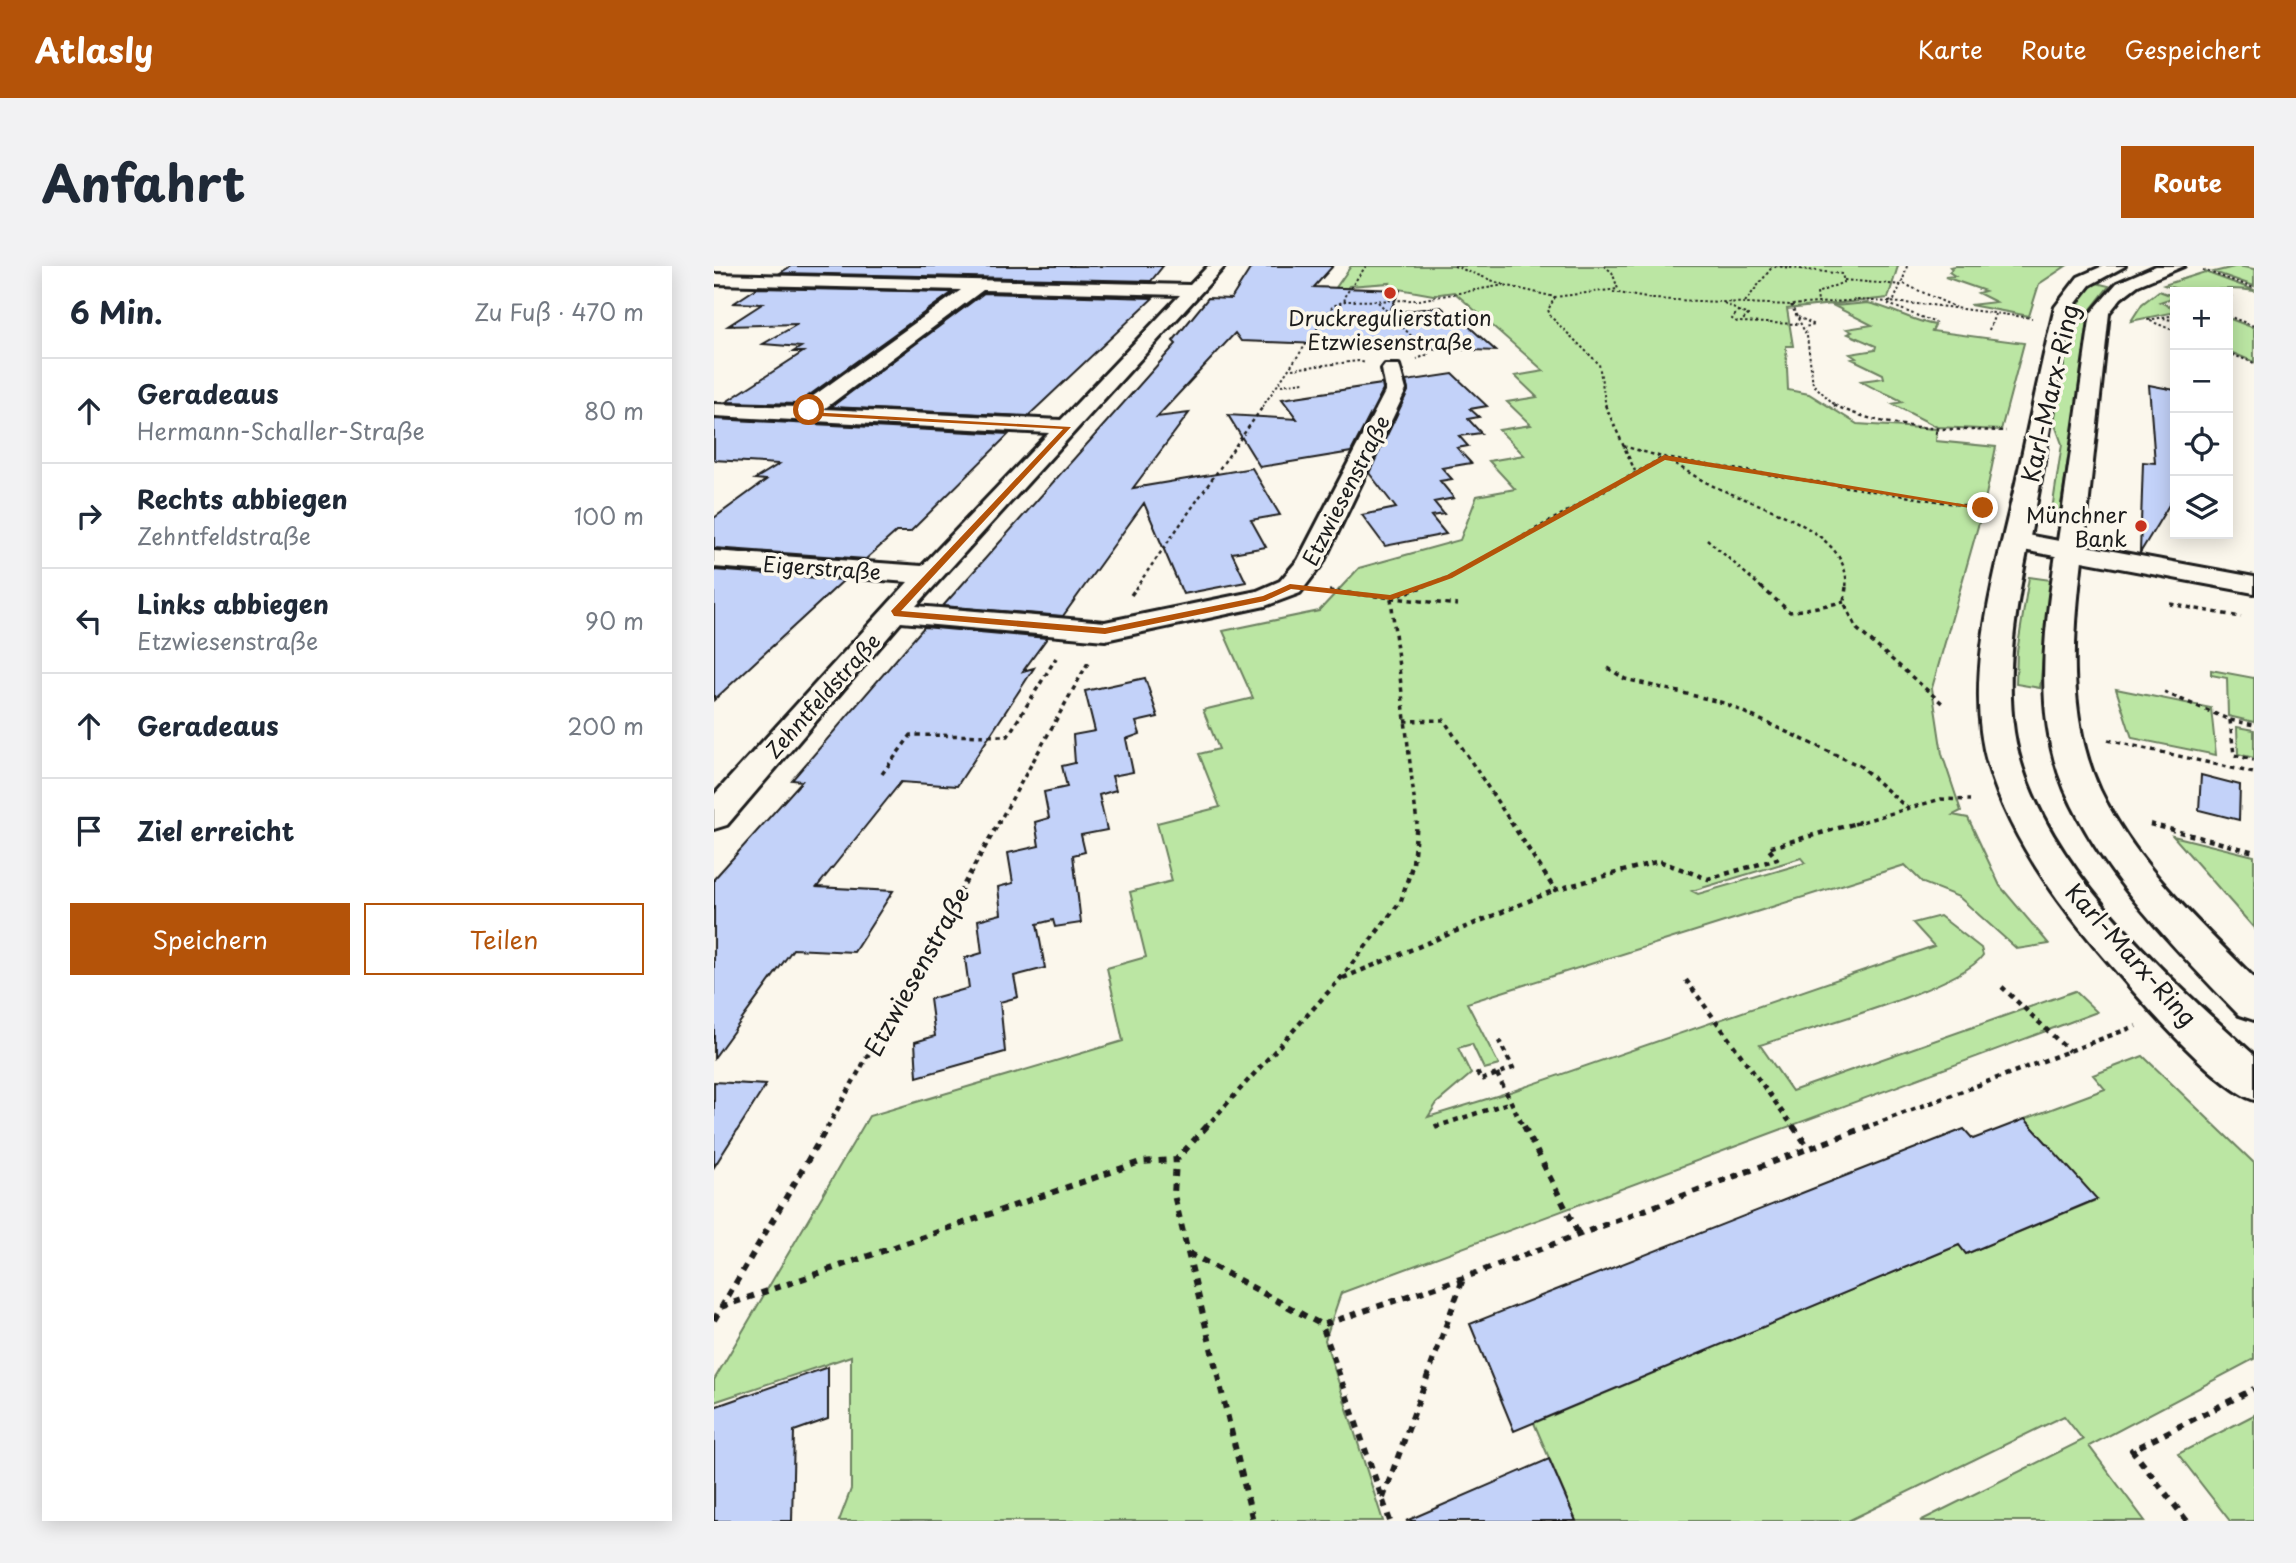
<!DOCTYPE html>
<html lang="de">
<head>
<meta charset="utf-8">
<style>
  body { margin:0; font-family:"Playpen Sans",sans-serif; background:#f2f2f3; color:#1f2937 }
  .controls { position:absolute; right:21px; top:21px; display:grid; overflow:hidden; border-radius:0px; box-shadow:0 4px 18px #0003 }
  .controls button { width:63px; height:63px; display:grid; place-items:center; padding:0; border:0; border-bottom:2px solid #e0e1e3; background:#fff; color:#1f2937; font:35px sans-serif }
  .stop { position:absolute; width:21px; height:21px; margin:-16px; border:5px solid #b45309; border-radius:50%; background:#fff }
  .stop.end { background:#b45309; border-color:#fff; box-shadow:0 2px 7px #0008 }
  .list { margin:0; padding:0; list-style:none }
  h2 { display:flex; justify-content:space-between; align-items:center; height:91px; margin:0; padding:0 28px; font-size:30px }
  h2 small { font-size:23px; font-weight:400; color:#747a83 }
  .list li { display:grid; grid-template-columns:46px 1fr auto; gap:21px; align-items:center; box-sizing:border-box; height:105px; padding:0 28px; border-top:2px solid #e0e1e3 }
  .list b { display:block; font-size:26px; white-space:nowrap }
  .list p { margin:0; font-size:23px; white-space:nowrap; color:#747a83 }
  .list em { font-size:23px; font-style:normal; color:#747a83 }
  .actions { display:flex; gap:14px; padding:21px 28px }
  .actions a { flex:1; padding:16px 0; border:2px solid #b45309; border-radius:0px; text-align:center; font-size:24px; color:#b45309 }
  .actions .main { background:#b45309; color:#fff }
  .icon { flex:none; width:38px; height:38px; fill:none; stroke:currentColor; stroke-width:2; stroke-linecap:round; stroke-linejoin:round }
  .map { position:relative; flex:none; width:1540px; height:1255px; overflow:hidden; border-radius:0px }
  header { display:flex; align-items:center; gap:42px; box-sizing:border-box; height:98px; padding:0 35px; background:#b45309; color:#fff }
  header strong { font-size:33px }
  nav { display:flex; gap:38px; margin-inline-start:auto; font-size:24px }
  .intro { display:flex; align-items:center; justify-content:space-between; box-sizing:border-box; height:168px; padding:0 42px }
  h1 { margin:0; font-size:49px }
  .button { padding:18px 32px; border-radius:0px; background:#b45309; color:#fff; font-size:24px; font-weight:700 }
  main { display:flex; gap:42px; padding:0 42px }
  aside { flex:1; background:#fff; border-radius:0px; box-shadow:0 4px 18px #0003 }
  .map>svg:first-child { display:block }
  .green { fill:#bbe6a3; stroke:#6c8160; stroke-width:2; fill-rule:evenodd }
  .building { fill:#c3d2f9; stroke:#1c1c1c; stroke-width:2 }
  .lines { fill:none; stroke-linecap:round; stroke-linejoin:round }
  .street-casing { stroke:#1c1c1c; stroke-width:6 }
  .secondary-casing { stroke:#1c1c1c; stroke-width:6 }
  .path-far4 { stroke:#1c1c1c; stroke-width:2; stroke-dasharray:2.5 2.5; stroke-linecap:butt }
  .path-far3 { stroke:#1c1c1c; stroke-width:2.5; stroke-dasharray:3.5 3.5; stroke-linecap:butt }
  .path-far2 { stroke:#1c1c1c; stroke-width:3.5; stroke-dasharray:4.5 4.5; stroke-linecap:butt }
  .path-far1 { stroke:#1c1c1c; stroke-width:4.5; stroke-dasharray:5 5; stroke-linecap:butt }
  .path { stroke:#1c1c1c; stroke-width:6; stroke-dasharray:7 7; stroke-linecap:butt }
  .street { fill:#fbf7ec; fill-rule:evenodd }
  .secondary { fill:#fbf7ec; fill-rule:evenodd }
  .route { fill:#b45309 }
  .poi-dot { fill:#c8321e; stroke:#fbf7ec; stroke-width:2.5 }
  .labels { text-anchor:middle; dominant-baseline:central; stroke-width:7; stroke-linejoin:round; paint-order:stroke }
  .far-poi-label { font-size:21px; fill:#1c1c1c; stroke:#fbf7ec }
  .far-street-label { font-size:21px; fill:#1c1c1c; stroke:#fbf7ec }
  .street-label { font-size:24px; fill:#1c1c1c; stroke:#fbf7ec }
</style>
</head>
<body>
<header>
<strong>Atlasly</strong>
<nav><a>Karte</a><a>Route</a><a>Gespeichert</a></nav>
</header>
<div class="intro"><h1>Anfahrt</h1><a class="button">Route</a></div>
<main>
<aside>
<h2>6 Min.<small>Zu Fuß · 470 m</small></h2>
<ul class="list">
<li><svg class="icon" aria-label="ahead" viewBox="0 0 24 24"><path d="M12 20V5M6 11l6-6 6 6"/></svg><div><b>Geradeaus</b><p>Hermann-Schaller-Straße</p></div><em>80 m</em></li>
<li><svg class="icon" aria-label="right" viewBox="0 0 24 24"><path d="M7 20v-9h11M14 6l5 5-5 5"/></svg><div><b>Rechts abbiegen</b><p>Zehntfeldstraße</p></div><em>100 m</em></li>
<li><svg class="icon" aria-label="left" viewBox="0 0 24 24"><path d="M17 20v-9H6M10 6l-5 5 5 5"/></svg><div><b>Links abbiegen</b><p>Etzwiesenstraße</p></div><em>90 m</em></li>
<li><svg class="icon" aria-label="ahead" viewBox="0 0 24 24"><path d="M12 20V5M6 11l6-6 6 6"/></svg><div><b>Geradeaus</b></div><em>200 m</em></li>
<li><svg class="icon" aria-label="arrive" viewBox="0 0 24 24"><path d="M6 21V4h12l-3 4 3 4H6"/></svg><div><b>Ziel erreicht</b></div></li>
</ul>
<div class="actions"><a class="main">Speichern</a><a>Teilen</a></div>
</aside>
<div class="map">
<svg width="1540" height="1255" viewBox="0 0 1540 1255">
  <rect width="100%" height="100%" fill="#fbf7ec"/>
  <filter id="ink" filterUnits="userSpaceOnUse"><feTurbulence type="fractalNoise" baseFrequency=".0143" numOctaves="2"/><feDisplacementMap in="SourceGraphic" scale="14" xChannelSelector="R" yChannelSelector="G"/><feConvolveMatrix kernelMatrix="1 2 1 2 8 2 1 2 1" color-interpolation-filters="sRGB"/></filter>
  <g filter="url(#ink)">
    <!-- green -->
    <path class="green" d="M637 0H1184L1174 32 1073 43 1079 80H1072L1074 124 1095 128 1143 158 1223 163 1222 175 1282 181 1270 239 1218 422 1228 488 1247 545 1239 549 1254 552 1286 620 1335 678 1303 683 1245 631 1209 617 1191 599 753 737 785 799 770 803 758 778 744 782 757 808 723 837 714 851 799 825 1220 680 1199 657 1226 650 1267 682 1269 689C1247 722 1091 764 1046 779L1078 825 1361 725 1383 746 627 1027 611 1074 669 1255H125L137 1223V1090L0 1136V1114L155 850 409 775 393 702 432 691 416 626 458 615 443 557 506 541 485 488 505 483 489 444 539 432 509 365 605 345 645 302 746 274 763 230 801 223 775 195 810 189 785 164 817 159 793 136 823 131 801 110 830 105 740 26 719 29 674 21 676 17 635 20 624 33H614ZM1087 592 1091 597 984 628 978 625Z
      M1242 0H1352L1325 18 1315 50 1256 39 1282 36 1264 27 1271 25 1231 11 1241 10 1235 6 1238 3 1236 1Z
      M1524 0 1540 3V20L1500 6Z
      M1491 6 1540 24V25C1507 18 1483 31 1450 19Z
      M1382 17 1395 20 1378 42 1346 245 1338 244 1348 178 1340 156 1358 55 1370 27Z
      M1445 25 1461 31 1446 36 1461 43V46L1417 55 1428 38Z
      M1154 37C1178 42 1197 55 1221 59L1218 65 1310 77 1287 164 1223 161 1178 138 1189 136C1175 127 1162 125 1147 115L1170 112 1169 108 1138 93 1142 92 1136 88 1161 84 1162 80 1134 68 1138 66 1133 63 1158 59 1120 40Z
      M1514 52 1540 62V96L1514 85Z
      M1315 311 1337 314 1326 422 1302 418 1303 386Z
      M1497 404 1540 412V456L1514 450 1513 412 1497 409Z
      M1402 423 1497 442 1502 489 1418 472Z
      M1523 461 1540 464V492L1524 488Z
      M1459 570 1540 590V662Z
      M1429 790 1540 897V1093L1375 1180 1431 1255H1206L1369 1174 1350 1150 1134 1255H862L820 1157 1245 979 1252 988 1382 934 1311 853 1391 823 1379 809Z
      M1540 1149V1255H1516L1464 1188Z"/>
    <!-- building -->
    <path class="building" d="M77 0H449L437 15 66 7Z
      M538 0H619L600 21 686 24 675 47 727 41 734 47 739 46 782 85 527 75 521 67 443 151 475 147 419 222 538 202 566 249 537 254 552 281 518 287 532 316 469 328 430 237 349 350 229 340 462 78 459 75 494 32 517 33Z
      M43 22 239 26 83 138 12 136 89 86H79L87 81 49 78 84 58 14 60 48 38 20 37Z
      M270 27 439 32 314 150 117 141Z
      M739 108 773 140 756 143 765 151 754 153 767 167 745 170 754 180 743 182 757 197 728 202 738 213 726 215 740 232 720 236 730 248 717 250 732 268 671 280 648 249 682 242 655 207 694 125 692 115Z
      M668 118 669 124 637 186 546 201 514 149 583 153 568 133Z
      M1435 119 1461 124V229L1426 287 1429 196 1441 197Z
      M0 153 295 168 196 266H182L152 293 0 282V252L52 214 41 213 65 198 0 194Z
      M0 304 130 314 0 434Z
      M210 361 333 372 309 405 320 402 243 520 187 516 103 621 179 625 140 686 79 683 0 792V613L88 515 78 514Z
      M431 412 444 451 422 456 426 468 412 473 419 506 398 510 402 524 385 529 393 564 367 569 371 586 359 589 367 657 341 661 339 654 323 658 331 702 300 710 304 731 286 736 291 786 203 811 201 776 221 770 216 733 255 722 251 692 268 687 264 654 287 648 284 621 299 617 294 587 325 580 321 556 335 552 330 526 353 521 348 500 361 497 359 469 381 465 371 425Z
      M1487 509 1526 519 1525 554 1485 544Z
      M0 816 52 819 0 901Z
      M1311 853 1383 933 1252 988 1245 979 800 1165 756 1058 1250 863 1259 873Z
      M114 1101V1153L80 1165 78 1255H0V1141Z
      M835 1193 862 1255H692Z"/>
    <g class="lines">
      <defs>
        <path id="street" d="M494 0H511L202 340 391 356 543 325 566 315 584 294 672 124 668 103 671 99H685L692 124 609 297 586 327 551 340 391 374 187 356 13 559 0 563V529L194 316 0 301V285L208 300 335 167 0 150V138L84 141 247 24 0 18V8L476 19ZM269 24 466 29 347 154 110 143Z
          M1302 267 1540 311V327L1293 281 1289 275 1293 269Z"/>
        <path id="secondary" d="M1389 0H1411L1376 19 1359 41 1350 83C1340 136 1332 188 1322 240 1308 313 1289 391 1300 466 1319 591 1451 709 1540 789V834C1504 822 1436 745 1409 713 1354 651 1298 580 1274 499 1248 411 1284 299 1303 212 1316 155 1327 98 1341 41L1364 11Z
          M1442 0H1470L1424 19 1407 32 1395 47C1388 112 1381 177 1374 242 1364 334 1345 436 1386 524 1421 597 1483 655 1540 712V754L1525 749C1460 681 1389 611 1351 524 1313 435 1336 333 1349 241 1358 177 1368 112 1377 47L1403 17Z"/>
      </defs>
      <!-- street casing -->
      <use href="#street" class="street-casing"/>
      <!-- secondary casing -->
      <use href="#secondary" class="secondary-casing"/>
      <!-- path-far4 -->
      <path class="path-far4" d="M740 0 790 19 841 31 904 23 898 6 890 0
        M1061 0 1128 8 1130 16 1103 27 1104 37
        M1193 0 1188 17 1241 41
        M1489 4 1540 22
        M1130 14 1187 19
        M899 26 938 33 1077 39 1145 34 1217 39 1318 52
        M1476 26 1487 25
        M841 31 834 44 837 51 885 98 892 141
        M1514 31 1519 30
        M631 35 630 31 652 0
        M664 36 715 88 703 93
        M1031 36 1059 0
        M1175 36 1180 34 1187 18
        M1010 37 1024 45 1018 53 1023 56 1086 58
        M1174 38 1222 57
        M1077 39 1093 70 1099 118 1123 141
        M1024 45 1034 49 1028 55
        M1461 49 1434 54 1461 65
        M1514 50 1540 60
        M1084 51 1101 59 1090 61
        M1449 52 1461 55
        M1275 64 1281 48
        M1514 87 1540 97
        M578 103 644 95 652 97
        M567 119 590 116
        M548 141 619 40 631 35 705 34 790 19"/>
      <!-- path-far3 -->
      <path class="path-far3" d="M891 139 921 205
        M1120 139C1174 165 1233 163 1292 165
        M1222 168 1223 161
        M909 180 948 191
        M957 193 1273 243
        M993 273 1049 323
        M421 323 550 139
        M703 323 736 311 950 191C968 202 987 215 1006 223 1046 241 1139 265 1132 323"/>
      <!-- path-far2 -->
      <path class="path-far2" d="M1047 321 1076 346 1130 336
        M1132 321 1130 336 1143 363 1229 438
        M615 325 744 339
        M417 329 423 321
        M677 332 708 321
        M677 332 703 558
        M1456 338 1527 351
        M894 402 911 413 1010 437 1146 500 1193 542
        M1450 426 1516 454 1540 459
        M1516 454 1520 489 1540 494
        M690 455 730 454 798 558
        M1394 474 1540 507
        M168 508 197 469 294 470 342 392
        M284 558 375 395
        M1140 558 1227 533 1256 534"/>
      <!-- path-far1 -->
      <path class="path-far1" d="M797 556 841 624 945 595 994 613 1063 593 1054 582 1146 556
        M1436 558 1540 586
        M629 712 841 624
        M972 714 1080 862
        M1288 721 1355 785
        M763 806 767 814 799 802 785 775
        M783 808 810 862
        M721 861 797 836
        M113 862 285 556
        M491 862 626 713 687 635 699 597 703 556
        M1150 862 1422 760"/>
      <!-- path -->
      <path class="path" d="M493 860 462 894 460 929 539 1255
        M810 860 865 969
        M1079 860 1095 882
        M721 861 724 860
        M475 987 608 1059
        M7 1041 426 896 462 894
        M0 1054 114 860
        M669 1232 749 1013
        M676 1255 608 1059 749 1012 1155 860
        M1473 1255 1418 1184 1540 1123"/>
      <!-- street -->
      <use href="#street" class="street"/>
      <!-- secondary -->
      <use href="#secondary" class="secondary"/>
    </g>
  </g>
  <!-- route -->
  <path class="route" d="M95 142 98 144 95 146 357 161 187 345 391 362 549 330 576 318 676 329 733 309 950 189 1272 242 1269 244 951 194 738 312 677 334 577 323 551 335 391 368 180 350 177 345 349 163 87 149Z"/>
  <!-- markers -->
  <g class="poi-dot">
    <circle cx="676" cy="27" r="7"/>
    <circle cx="1427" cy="260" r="7"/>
  </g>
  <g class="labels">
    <!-- far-poi labels -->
    <g class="far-poi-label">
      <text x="676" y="51">Druckregulierstation<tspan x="676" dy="24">Etzwiesenstraße</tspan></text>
      <text x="1413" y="248" text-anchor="end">Münchner<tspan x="1413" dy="24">Bank</tspan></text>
    </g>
    <!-- far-street labels -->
    <g class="far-street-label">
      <text transform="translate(631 224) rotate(-63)">Etzwiesenstraße</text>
      <text transform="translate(108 301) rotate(4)">Eigerstraße</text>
      <text transform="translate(108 429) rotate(-48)">Zehntfeldstraße</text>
    </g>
    <!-- street labels -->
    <g class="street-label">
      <text transform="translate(1335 127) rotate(-77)">Karl-Marx-Ring</text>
      <text transform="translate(1418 688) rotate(48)">Karl-Marx-Ring</text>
      <text transform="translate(202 705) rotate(-61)">Etzwiesenstraße</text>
    </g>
  </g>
</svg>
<div class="controls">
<button>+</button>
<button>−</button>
<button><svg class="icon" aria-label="locate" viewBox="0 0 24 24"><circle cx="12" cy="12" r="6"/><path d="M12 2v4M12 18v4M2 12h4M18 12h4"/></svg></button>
<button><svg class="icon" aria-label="layers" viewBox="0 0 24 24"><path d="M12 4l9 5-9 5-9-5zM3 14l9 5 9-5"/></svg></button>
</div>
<div class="stop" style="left:95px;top:144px"></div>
<div class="stop end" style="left:1269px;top:242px"></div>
</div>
</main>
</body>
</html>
